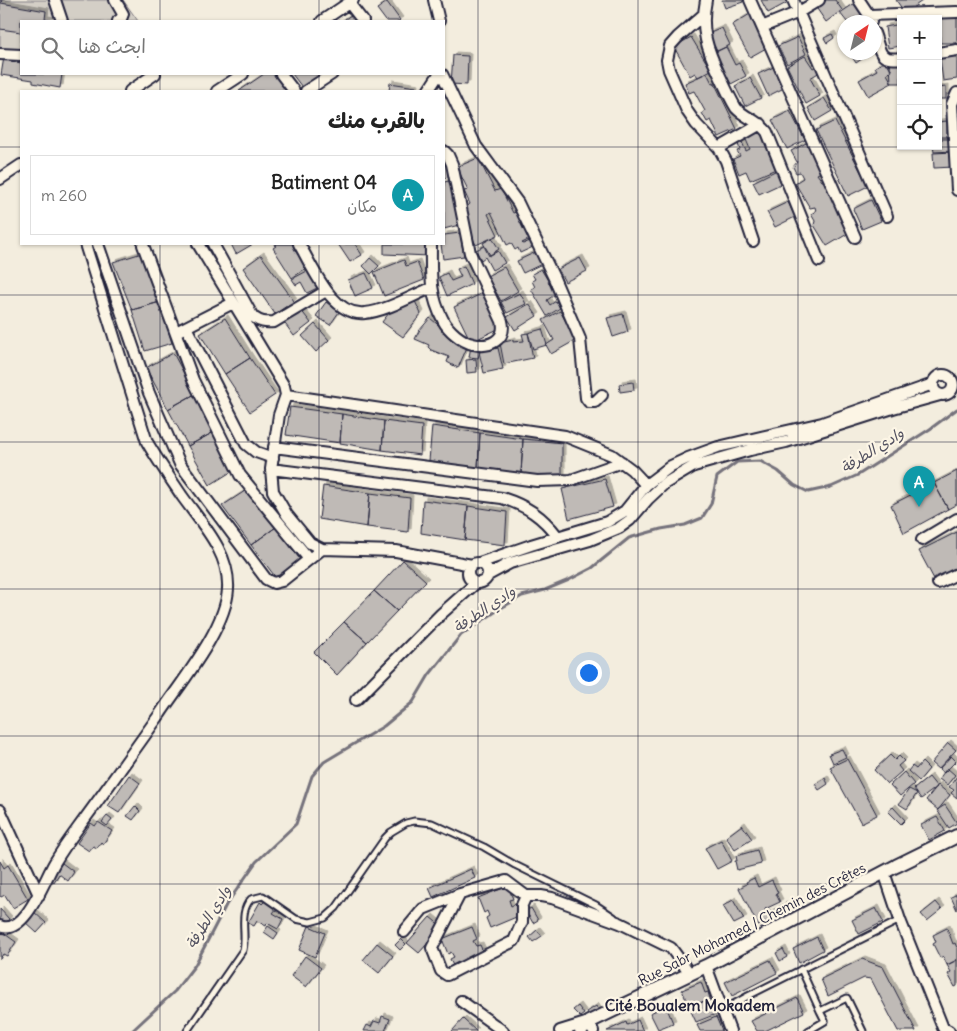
<!DOCTYPE html>
<html lang="ar">
<head>
<meta charset="utf-8">
<style>
  body { margin:0; font-family:Delius,"Playpen Sans Arabic",sans-serif; background:#f2f2f2; color:#222; direction:rtl }
  .controls { position:absolute; right:15px; top:15px; display:grid; overflow:hidden; border-radius:0px; box-shadow:0 1px 4px #0004 }
  .controls button { width:45px; height:45px; display:grid; place-items:center; padding:0; border:0; border-bottom:1px solid #e0e0e0; background:#fff; color:#222; font:25px sans-serif }
  .compass { position:absolute; left:837px; top:15px; width:45px; height:45px; border-radius:50%; background:#fff; box-shadow:0 1px 4px #0004; rotate:35deg }
  .you { position:absolute; left:588px; top:672px; width:18px; height:18px; margin:-12px; border:4px solid #fff; border-radius:50%; background:#1a73e8; box-shadow:0 0 0 8px #1a73e833 }
  .badge { display:grid; place-items:center; width:32px; height:32px; border-radius:50%; background:#2563eb; color:#fff; font-size:16px; font-weight:700 }
  .pin { position:absolute; translate:-50% -41px; filter:drop-shadow(0 1px 2px #0008) }
  .pin::after { content:''; position:absolute; top:26px; width:18px; height:15px; background:inherit; clip-path:polygon(0 0,100% 0,50% 100%) }
  .list { margin:0; padding:0; list-style:none }
  h2 { display:flex; justify-content:space-between; align-items:center; height:65px; margin:0; padding:0 20px; font-size:21px }
  h2 small { font-size:16px; font-weight:400; color:#767676 }
  .list li { display:grid; grid-template-columns:32px 1fr auto; gap:15px; align-items:center; box-sizing:border-box; height:80px; margin:0 10px 10px; padding:0 10px; border:1px solid #e0e0e0; border-radius:0px }
  .list b { display:block; font-size:19px; white-space:nowrap }
  .list p { margin:0; font-size:16px; white-space:nowrap; color:#767676 }
  .list em { font-size:16px; font-style:normal; color:#767676 }
  .icon { flex:none; width:28px; height:28px; fill:none; stroke:currentColor; stroke-width:2; stroke-linecap:round; stroke-linejoin:round }
  .map { position:relative; flex:none; width:957px; height:1031px; overflow:hidden; direction:ltr }
  .search { position:absolute; background:#fff; box-shadow:0 1px 4px #0004; left:20px; top:20px; width:425px; height:55px; display:flex; align-items:center; gap:12px; box-sizing:border-box; padding:0 18px; border-radius:0px; color:#767676; font-size:19px }
  .panel { position:absolute; background:#fff; box-shadow:0 1px 4px #0004; left:20px; top:90px; width:425px; height:155px; border-radius:0px; direction:rtl }
  .map>svg:first-child { display:block }
  .green { fill:#d4cfc6; stroke:#7b7880 }
  .lines { fill:none; stroke-linecap:round; stroke-linejoin:round }
  .stream { stroke:#75727b; stroke-width:3 }
  .building { fill:#bfbab6; stroke:#22223b; filter:url(#shadow) }
  .service-casing { stroke:#22223b; stroke-width:9 }
  .minor-casing { stroke:#22223b; stroke-width:14 }
  .tertiary-casing { stroke:#22223b; stroke-width:16 }
  .service { stroke:#fcf5e5; stroke-width:5 }
  .minor { stroke:#fcf5e5; stroke-width:10 }
  .tertiary { stroke:#fcf5e5; stroke-width:12 }
  .grid { fill:none; stroke:#22223b; stroke-width:1; stroke-opacity:0.55 }
  .labels { text-anchor:middle; dominant-baseline:central; stroke-width:4.5; stroke-linejoin:round; paint-order:stroke }
  .street-label { font-size:14px; fill:#22223b; stroke:#fcf5e5 }
  .water-label { font-size:15px; font-style:italic; fill:#525160; stroke:#fcf5e5 }
  .quarter-label { font-size:16px; font-weight:bold; fill:#22223b; stroke:#fcf5e5 }
</style>
</head>
<body>
<div class="map">
<svg width="957" height="1031" viewBox="0 0 957 1031">
  <defs>
    <filter id="shadow"><feDropShadow dx="3" dy="-3" stdDeviation="0" flood-color="#0004"/></filter>
  </defs>
  <rect width="100%" height="100%" fill="#f3edde"/>
  <filter id="ink" filterUnits="userSpaceOnUse"><feTurbulence type="fractalNoise" baseFrequency=".02" numOctaves="2"/><feDisplacementMap in="SourceGraphic" scale="10" xChannelSelector="R" yChannelSelector="G"/><feConvolveMatrix kernelMatrix="1 2 1 2 8 2 1 2 1" color-interpolation-filters="sRGB"/></filter>
  <g filter="url(#ink)">
    <!-- green -->
    <path class="green" d="M0 0H123L138 21H21V51L0 50Z"/>
    <g class="lines">
      <!-- stream -->
      <path class="stream" d="M132 1031 175 991 195 965 226 905 256 862 296 824 312 776 324 762 384 726 413 702 429 675 461 635 501 608 522 596 545 590 569 580 592 568 629 538 661 529 685 525 702 518 711 504 717 477 737 462 760 461 778 471 794 485 808 492 831 487 858 475 930 429 957 409"/>
    </g>
    <!-- building -->
    <path class="building" d="M0 0H2L1 3 46 11 45 19 51 20V21H21V32L0 29Z
      M722 0H742L743 2 725 8Z
      M761 0H790V1L768 13Z
      M824 0H835L842 10 826 22 815 6Z
      M896 0H921L922 1 905 13Z
      M387 2 400 20 399 21H386L377 9Z
      M855 3 865 17 857 22H847L840 13Z
      M354 13 361 21H342Z
      M750 14 768 47 750 57 732 25Z
      M957 14V43H940L939 15Z
      M901 24V46L888 48 885 27Z
      M722 28 730 45 717 51 708 34Z
      M832 34 834 38 827 43 824 38Z
      M691 37 711 70 698 77 695 73 690 76 674 47Z
      M798 37 806 54 787 64 778 46Z
      M726 47 735 65 739 63 746 76 731 84 714 53Z
      M849 52H872L856 63Z
      M453 55 468 56 467 85 451 84Z
      M957 55V79L943 81 940 59Z
      M805 56 813 68 817 66 820 72 810 78 820 96 806 104 787 66Z
      M4 57 11 58V61L21 63V74H62L60 88 33 83V80L1 75Z
      M886 61 892 71 887 74 892 83 868 96 859 80 877 70 875 67Z
      M901 62V83H891L890 63Z
      M776 66 786 87 768 96 758 74Z
      M707 73 712 83 714 82 737 129 719 137 711 120 707 122 702 113 705 111 694 91 689 93 685 83Z
      M264 74H273L287 91H239Z
      M292 74H329L305 91Z
      M750 78 761 98 745 106 735 86Z
      M390 83 416 87 415 91H389Z
      M946 87V99H938V88Z
      M824 98 832 111 815 121 808 108Z
      M790 111 805 140 787 149 772 120Z
      M835 121 868 186 848 196 816 130Z
      M947 121V137H938V122Z
      M762 128 778 168 750 180 746 171 739 174 733 159 740 156 737 151 740 150 737 141 741 140 746 151 750 149 744 135Z
      M938 139H952L953 151 934 152 933 146H938Z
      M808 142 821 172 817 174 822 181 828 182 849 233 827 246 814 225 815 221 811 214 816 211 815 207 810 208 795 183 803 178 800 172 796 173 793 167 797 162 791 151Z
      M954 152V167L934 168 933 153Z
      M444 155H445L449 177 444 178Z
      M478 158 495 191 501 189 513 213 516 212 530 239 522 243 523 244 530 241 533 247 520 253 518 248 515 250 511 243 507 245 491 212 488 214 498 235 476 245 469 229 466 207 470 204 464 191 468 190 457 167Z
      M779 169 785 182 759 194 753 182Z
      M449 181 457 209H455L459 225 444 229V182Z
      M871 200 881 221 862 229 853 209Z
      M788 202 795 217 775 227 767 212Z
      M460 233 464 256 443 259 441 244H444V235Z
      M492 238 499 249 490 255 483 243Z
      M231 244H253L236 254Z
      M275 244H295L308 264 303 267 305 269 292 278 273 248 276 246Z
      M338 244H355L362 255 350 262Z
      M384 244H426V246H429V256L384 254Z
      M484 246 489 256 498 251 505 263 492 270 485 257 481 260 476 250Z
      M538 251 544 263 523 273 517 261Z
      M142 253 160 302 132 310 113 262Z
      M261 255 294 301 275 314 243 268Z
      M370 258 379 266 371 274 363 266Z
      M580 258 587 271 565 282 558 269Z
      M404 260 406 266 417 262 424 280 384 296 374 272Z
      M464 266 472 284 447 296 439 277 447 273 451 281 461 277 457 269Z
      M504 267 518 291 501 301 487 276Z
      M541 269 556 294 547 300 550 305 556 301 560 308 547 316 531 289 535 287 532 281 535 279 532 274Z
      M309 270 319 287 307 293 301 282 296 285 292 279Z
      M366 273 373 288 355 296 348 280Z
      M483 293 500 328 471 342 454 307Z
      M520 293 526 304 507 313 501 302Z
      M414 299 421 314 403 337 382 322 396 304Z
      M160 302 172 343 145 351 132 310Z
      M326 302 339 312 330 325 316 316Z
      M529 304 537 316 515 330 507 317Z
      M300 309 311 323 294 336 283 321Z
      M560 311 576 340 551 354 546 345 554 340 543 320Z
      M623 314 628 332 613 337 607 318Z
      M225 318 250 358 225 374 200 334Z
      M430 318 443 329 441 331 468 345 458 368 447 362 449 357 431 350 428 347 429 345 415 339 419 331Z
      M315 324 329 340 316 352 302 336Z
      M542 329 547 345 533 349 528 333Z
      M528 333 533 358 504 364 500 343 513 340V342L524 341 522 334Z
      M471 346 481 348 478 358 469 357Z
      M498 348 503 369 484 373 479 352Z
      M173 353 195 394 168 409 146 368Z
      M250 358 275 395 250 412 225 374Z
      M476 359 477 372 467 373 466 360Z
      M633 382 634 390 620 392 619 384Z
      M195 394 214 432 188 446 168 409Z
      M290 407 342 414 340 443 286 435Z
      M342 414 384 421 382 450 340 443Z
      M384 421 422 426 420 455 382 450Z
      M432 426 480 433 478 468 429 461Z
      M214 432 234 470 210 485 188 446Z
      M480 433 523 439 521 474 478 468Z
      M523 439 562 443V478L521 474Z
      M957 471V504L948 509 934 483Z
      M605 479 613 507 569 519 562 489Z
      M934 483 948 509 904 533 891 505Z
      M323 486 370 493 367 527 319 519Z
      M248 489 276 527 251 545 222 506Z
      M370 493 410 498 408 532 367 527Z
      M423 500 468 506 465 540 421 533Z
      M468 506 507 512 505 545 465 540Z
      M276 527 301 561 277 579 251 545Z
      M957 532V570L935 581 919 551Z
      M403 560 426 581 397 611 374 591Z
      M374 591 397 611 367 642 344 622Z
      M344 622 367 642 337 675 314 652Z
      M948 743 956 750 938 769 931 763Z
      M842 749 846 757 833 763 829 754Z
      M890 755 895 760 899 756 904 761 898 766 902 771 887 784 874 770Z
      M951 756 956 761 944 773 939 769Z
      M847 759 877 815 861 823 830 767Z
      M922 762 929 769 919 781 908 771 912 766 916 769Z
      M947 768 955 775 947 785 939 779Z
      M904 772 914 784 900 796 890 785Z
      M129 775 140 783 119 813 108 806Z
      M957 776V798L951 793 954 790 949 787Z
      M929 777 937 787 921 799 914 789Z
      M825 778 828 784 819 790 815 784Z
      M938 785 950 795 938 810 926 800Z
      M909 789 917 793 907 809 899 804Z
      M945 805 957 823 949 828 937 810Z
      M135 806 140 811 133 820 127 816Z
      M893 807 905 820 901 824 888 811Z
      M107 816 112 820 107 826 102 822Z
      M937 817 945 831 929 840 921 825Z
      M98 822 112 831 103 844 101 842 97 848 93 846 89 851 77 843 91 823 95 826Z
      M742 825 752 839 735 850 726 837Z
      M721 840 732 861 717 869 705 848Z
      M757 850 761 864 737 870 735 861H737L736 856Z
      M0 861 4 868 8 865 28 899 13 908 5 895 1 897 0 896Z
      M62 863 74 872 68 881 59 874 54 882 50 879Z
      M471 869 475 878 433 897 429 888Z
      M754 878 758 887 772 880 778 893 776 894 780 902 765 909 767 914 784 905 787 911 758 926 739 888 747 884 746 882Z
      M508 886 513 899 509 900 511 906 515 904 521 915 490 928 486 918 489 916 487 911 484 913 478 898Z
      M957 894V910L951 897Z
      M733 900 744 919 734 924 723 906Z
      M265 901 277 908 273 913 283 919 278 929 267 923 266 926 257 921 254 926 248 923 260 902 262 904Z
      M936 902 942 909 927 921 921 914Z
      M531 908 538 920 533 923 526 911Z
      M876 908 883 922 859 934 852 920Z
      M0 909 9 919 3 926 0 923Z
      M33 911 46 923 37 933 24 921Z
      M430 917 442 927 419 953 407 943Z
      M268 926 278 933 274 939 264 932Z
      M309 926 325 933 315 957 299 950Z
      M472 927 477 939 473 941 476 946 480 945 485 956 454 968 450 959 454 957 451 952 448 954 442 939Z
      M947 928 953 944 955 943 957 948V960L947 965 943 956 940 958 933 944 936 942 933 935Z
      M537 930 542 936 533 942 529 937Z
      M2 932 16 942 7 956 3 954 0 959V935Z
      M817 937 823 950 799 963 793 949Z
      M401 939 406 944 400 950 395 945Z
      M377 943 393 956 379 973 363 960Z
      M783 949 787 957 780 961 776 953Z
      M305 956 321 968 306 987 291 976Z
      M862 959 883 967 916 1031H898L871 979 864 978 828 996 821 979Z
      M770 960 777 973 732 996 725 982Z
      M957 960V986L955 987 948 974 951 972 947 965Z
      M701 982 705 993 708 992 710 999 689 1007 682 990Z
      M797 998 804 1012 765 1031H757L751 1021Z
      M710 999 716 1014 696 1022 689 1007Z
      M578 1006 584 1014 580 1017 573 1010Z
      M596 1006 599 1011 590 1017 587 1012Z
      M666 1006 673 1023 658 1029 650 1013Z
      M382 1016 390 1019 385 1031H364L367 1025 371 1027 374 1021 380 1023Z
      M716 1017 722 1031H700L697 1025Z
      M463 1019 476 1031H452Z
      M638 1020 643 1031H607L626 1022 627 1025Z"/>
    <g class="lines">
      <defs>
        <path id="service" d="M801 969 820 1011 847 998 863 1031
          M723 1010 748 996 900 920
          M187 1031 243 950C247 933 238 913 251 899L263 896 296 919 310 922 325 918 336 908 385 838 391 832 406 823 414 821 432 823 484 847 515 865 596 905 614 917
          M808 1031 825 1021 820 1011"/>
        <path id="minor" d="M55 0 62 21
          M115 0 123 14 121 19 118 21
          M434 0 439 21
          M706 0C700 30 707 49 720 76 725 87 730 98 736 108 745 118 758 120 767 132L819 261
          M750 0 855 237
          M793 0 887 216
          M859 0 869 15 871 22
          M349 3 363 21
          M703 15 678 37 670 46 667 60 669 70 687 111 696 124 719 148 726 161 753 241
          M869 15 957 12
          M322 21 353 0
          M762 27 799 12 819 0
          M874 33C881 52 878 61 901 58
          M938 53 957 50
          M0 54 21 55
          M281 74 294 91
          M442 74 476 146 518 203 554 278 580 339 586 398 589 402H595L602 395
          M130 91 155 74
          M217 91 243 74
          M306 91 332 74
          M428 91 439 74
          M957 93 952 104 957 190
          M719 148 761 124
          M0 179 21 165
          M98 244 149 393 180 464 266 579 274 583 282 581 322 549
          M198 244 284 386 286 395 279 415 271 469 273 491 287 515 310 543 322 549 396 551 472 565
          M213 244 253 317C260 322 265 323 274 322L326 291
          M299 244C313 267 332 317 365 313 386 311 412 296 431 288
          M431 244C431 272 429 294 443 320 448 330 462 342 473 344 489 348 507 340 502 321L470 253 452 164 448 155 444 151
          M143 245 193 380 240 475 309 559
          M186 327 246 444 256 452 273 458
          M180 330 233 303
          M933 385a10 10 0 1 1 20 0a10 10 0 1 1-20 0Z
          M286 395 565 436 612 455 632 470 646 485
          M274 447 537 481 571 480 622 462
          M271 469 502 498C527 506 542 516 558 537
          M922 540 957 519
          M479 563 531 545 607 522 625 511 646 485 671 466 688 458 718 447 822 423 933 384
          M468 573a10 10 0 1 1 20 0a10 10 0 1 1-20 0Z
          M488 575 510 563 590 540 619 528 630 520 648 499 664 484 694 466 750 450 786 442 893 408 940 395
          M938 583 957 574
          M356 700 441 614 476 583
          M0 810 39 895
          M884 872 900 920 943 1028 949 1031
          M460 894 432 948 441 971 447 975 514 941 522 922V905L526 896H541L552 898 620 923 671 948 690 974
          M0 926C25 937 45 878 55 862 62 850 70 839 78 828 106 790 133 752 160 714 182 681 226 628 228 589 230 553 202 524 182 496 170 478 158 461 147 442L85 244
          M404 932 423 909 460 894 506 881 526 896
          M706 966 730 1031
          M461 1001 503 1031
          M560 1031 589 1022 593 1031"/>
        <path id="tertiary" d="M581 1031 589 1022 706 966 896 866 957 836"/>
      </defs>
      <!-- service casing -->
      <use href="#service" class="service-casing"/>
      <!-- minor casing -->
      <use href="#minor" class="minor-casing"/>
      <!-- tertiary casing -->
      <use href="#tertiary" class="tertiary-casing"/>
      <!-- service -->
      <use href="#service" class="service"/>
      <!-- minor -->
      <use href="#minor" class="minor"/>
      <!-- tertiary -->
      <use href="#tertiary" class="tertiary"/>
    </g>
  </g>
  <!-- grid -->
  <path class="grid" d="M160 0V21M319 0V21M478 0V1031M638 0V1031M798 0V1031M160 74V91M319 74V91M0 147H21M444 147H957M160 244V1031M319 244V1031M0 295H957M0 442H957M0 589H957M0 736H957M0 884H957"/>
  <g class="labels">
    <!-- street labels -->
    <g class="street-label">
      <text transform="translate(752 924) rotate(-27)">Rue Sabr Mohamed / Chemin des Crêtes</text>
    </g>
    <!-- water labels -->
    <g class="water-label">
      <text transform="translate(872 450) rotate(-32)">وادي الطرفة</text>
      <text transform="translate(484 609) rotate(-34)">وادي الطرفة</text>
      <text transform="translate(208 917) rotate(-58)">وادي الطرفة</text>
    </g>
    <!-- quarter labels -->
    <g class="quarter-label">
      <text x="690" y="1005">Cité Boualem Mokadem</text>
    </g>
  </g>
</svg>
<div class="controls">
<button>+</button>
<button>−</button>
<button><svg class="icon" aria-label="locate" viewBox="0 0 24 24"><circle cx="12" cy="12" r="6"/><path d="M12 2v4M12 18v4M2 12h4M18 12h4"/></svg></button>
</div>
<svg class="compass" viewBox="-18 -18 36 36"><path d="M0-13l5 13h-10z" fill="#e53935"/><path d="M0 13l5-13h-10z" fill="#767676"/></svg>
<div class="you"></div>
<div class="pin badge" style="left:919px;top:507px;background:#0f9aa8">A</div>
<div class="search"><svg class="icon" aria-label="search" viewBox="0 0 24 24"><circle cx="10" cy="10" r="6"/><path d="M15 15l6 6"/></svg>ابحث هنا</div>
<section class="panel">
<h2>بالقرب منك<small></small></h2>
<ul class="list">
<li><span class="badge" style="background:#0f9aa8">A</span><div><b>Batiment 04</b><p>مكان</p></div><em>260 m</em></li>
</ul>
</section>
</div>
</body>
</html>
